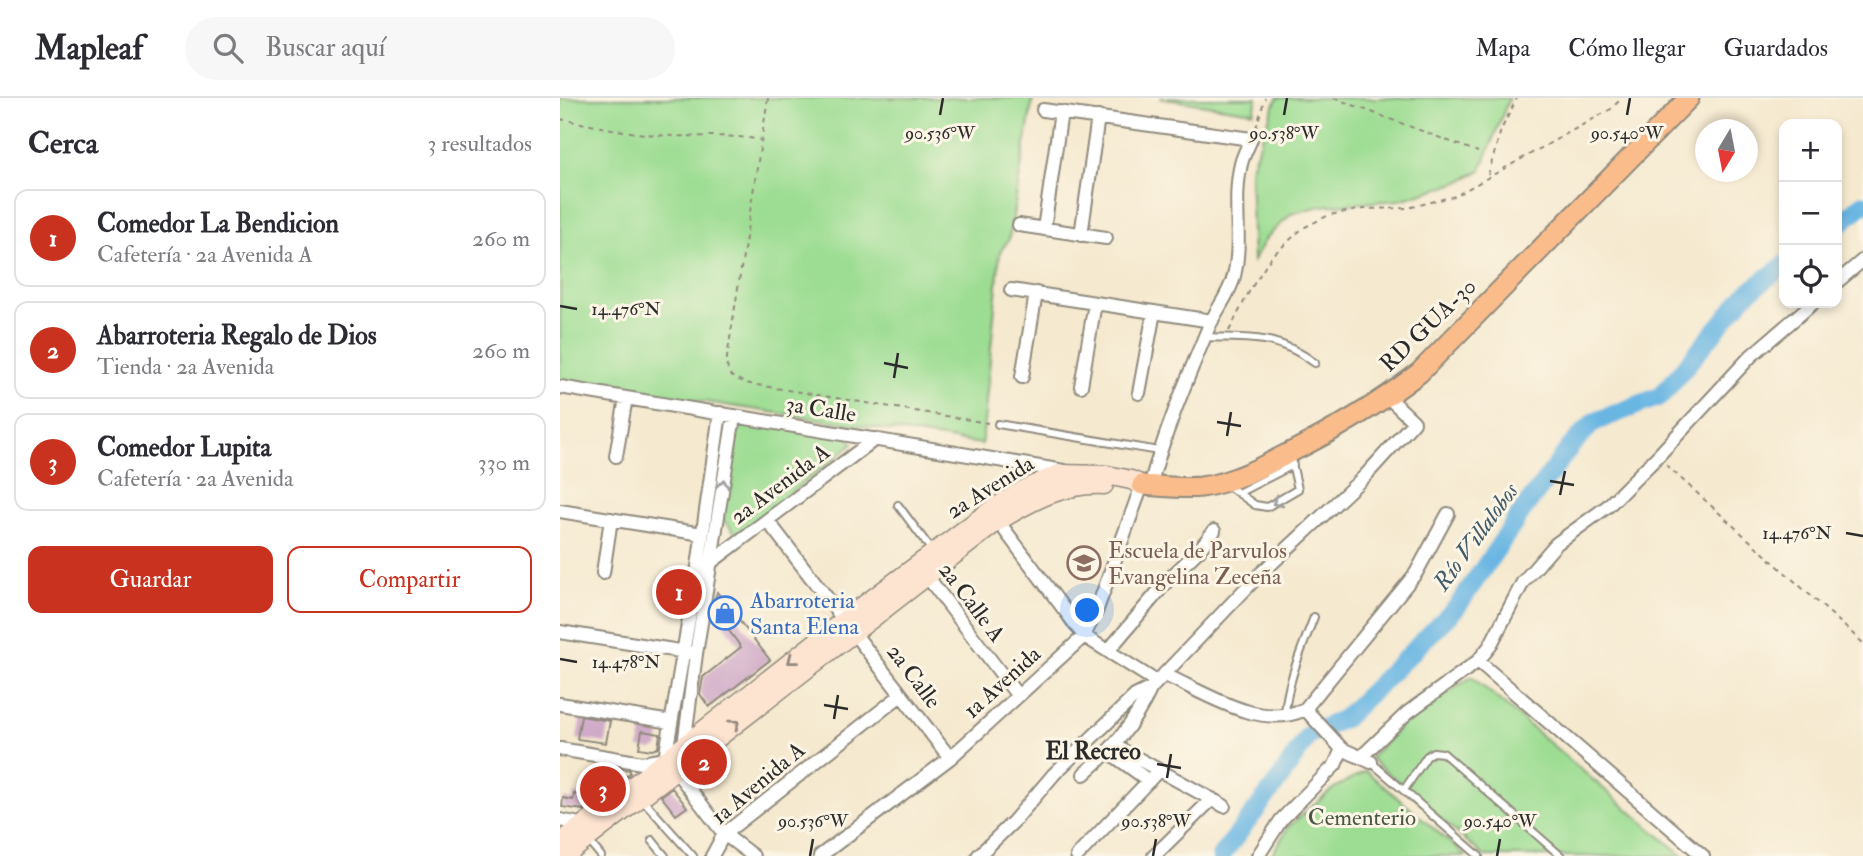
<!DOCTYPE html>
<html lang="es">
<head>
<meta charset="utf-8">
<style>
  body { margin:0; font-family:"IM FELL Double Pica",serif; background:#f7f7f7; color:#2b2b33 }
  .controls { position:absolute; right:21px; top:21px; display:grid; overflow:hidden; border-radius:14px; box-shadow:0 4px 10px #0003 }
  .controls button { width:63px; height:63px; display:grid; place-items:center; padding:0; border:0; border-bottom:2px solid #e1e1e2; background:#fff; color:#2b2b33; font:35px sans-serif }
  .compass { position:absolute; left:1135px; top:21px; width:63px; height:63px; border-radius:50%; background:#fff; box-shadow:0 4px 10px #0003; rotate:190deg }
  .you { position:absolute; left:528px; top:513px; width:24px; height:24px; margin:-18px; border:5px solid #fff; border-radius:50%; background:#1a73e8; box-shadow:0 0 0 10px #1a73e833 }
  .badge { display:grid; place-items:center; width:46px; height:46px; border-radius:50%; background:#c8321e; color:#fff; font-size:23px; font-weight:700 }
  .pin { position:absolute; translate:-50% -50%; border:4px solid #fff; box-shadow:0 2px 7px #0006 }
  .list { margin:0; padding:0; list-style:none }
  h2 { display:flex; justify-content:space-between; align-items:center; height:91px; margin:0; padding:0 28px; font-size:30px }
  h2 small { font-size:23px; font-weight:400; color:#7c7c81 }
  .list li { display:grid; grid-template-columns:46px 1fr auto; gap:21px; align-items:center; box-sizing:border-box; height:98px; margin:0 14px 14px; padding:0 14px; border:2px solid #e1e1e2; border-radius:14px }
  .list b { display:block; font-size:26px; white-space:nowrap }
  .list p { margin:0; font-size:23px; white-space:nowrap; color:#7c7c81 }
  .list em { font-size:23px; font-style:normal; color:#7c7c81 }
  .actions { display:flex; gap:14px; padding:21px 28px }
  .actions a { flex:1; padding:16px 0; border:2px solid #c8321e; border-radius:14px; text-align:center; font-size:24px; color:#c8321e }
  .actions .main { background:#c8321e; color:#fff }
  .icon { flex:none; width:38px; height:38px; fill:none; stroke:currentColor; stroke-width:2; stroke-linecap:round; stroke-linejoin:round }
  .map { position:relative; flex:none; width:1303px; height:758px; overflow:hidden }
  header { display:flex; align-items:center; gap:42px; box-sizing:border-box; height:98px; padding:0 35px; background:#fff; border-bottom:2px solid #e1e1e2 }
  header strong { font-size:33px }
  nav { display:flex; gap:38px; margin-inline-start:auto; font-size:24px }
  .search { width:490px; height:63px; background:#f7f7f7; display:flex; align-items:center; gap:18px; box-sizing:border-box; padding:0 24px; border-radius:38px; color:#7c7c81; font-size:26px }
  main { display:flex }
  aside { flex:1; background:#fff }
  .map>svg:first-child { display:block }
  .green { fill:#9ddd93; stroke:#64845f; stroke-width:2 }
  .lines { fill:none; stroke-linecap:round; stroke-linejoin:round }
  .river { stroke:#69b6e3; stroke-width:19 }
  .building { fill:#cfa9c7 }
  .lane-casing { stroke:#908a7d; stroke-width:10 }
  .street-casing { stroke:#908a7d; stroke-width:16 }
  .secondary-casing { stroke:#908a7d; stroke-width:21 }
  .primary-casing { stroke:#908a7d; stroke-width:23 }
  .path { stroke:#908a7d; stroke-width:2; stroke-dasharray:5 5; stroke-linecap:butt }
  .lane { stroke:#fff; stroke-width:6 }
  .street { stroke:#fff; stroke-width:12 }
  .secondary { stroke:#fde4d1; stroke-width:18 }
  .primary { stroke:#fabc8b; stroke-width:19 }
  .oneway { stroke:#a0a0a0 }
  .oneway2 { stroke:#94887e }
  .ticks { fill:none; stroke:#2b2b2b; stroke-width:2.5 }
  .labels { text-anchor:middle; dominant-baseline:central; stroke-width:6; stroke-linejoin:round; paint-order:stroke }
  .street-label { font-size:23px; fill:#2b2b2b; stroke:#fcf5e5 }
  .education-label { font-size:23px; fill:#785e54; stroke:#fcf5e5; text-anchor:start }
  .shop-label { font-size:23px; fill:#366cbe; stroke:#fcf5e5; text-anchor:start }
  .park-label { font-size:23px; fill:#485845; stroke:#fcf5e5 }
  .water-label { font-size:24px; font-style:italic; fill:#415c6b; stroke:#fcf5e5 }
  .neighbourhood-label { font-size:24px; font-weight:bold; fill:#2b2b2b; stroke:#fcf5e5 }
  .ticks-label { font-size:18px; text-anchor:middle; fill:#2b2b2b; stroke:#fcf5e5; stroke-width:6; stroke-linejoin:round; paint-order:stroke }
</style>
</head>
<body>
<header>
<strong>Mapleaf</strong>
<div class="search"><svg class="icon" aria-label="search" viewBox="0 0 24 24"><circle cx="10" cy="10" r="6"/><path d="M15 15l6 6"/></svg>Buscar aquí</div>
<nav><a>Mapa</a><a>Cómo llegar</a><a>Guardados</a></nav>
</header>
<main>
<aside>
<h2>Cerca<small>3 resultados</small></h2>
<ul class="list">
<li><span class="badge">1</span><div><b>Comedor La Bendicion</b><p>Cafetería · 2a Avenida A</p></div><em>260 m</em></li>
<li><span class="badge">2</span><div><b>Abarroteria Regalo de Dios</b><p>Tienda · 2a Avenida</p></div><em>260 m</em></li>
<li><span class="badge">3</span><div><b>Comedor Lupita</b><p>Cafetería · 2a Avenida</p></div><em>330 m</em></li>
</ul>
<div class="actions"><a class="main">Guardar</a><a>Compartir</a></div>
</aside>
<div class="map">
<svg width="1303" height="758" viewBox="0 0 1303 758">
  <rect width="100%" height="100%" fill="#fcf5e5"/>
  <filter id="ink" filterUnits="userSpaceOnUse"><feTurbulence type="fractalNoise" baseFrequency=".0143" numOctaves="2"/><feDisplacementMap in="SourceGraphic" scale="14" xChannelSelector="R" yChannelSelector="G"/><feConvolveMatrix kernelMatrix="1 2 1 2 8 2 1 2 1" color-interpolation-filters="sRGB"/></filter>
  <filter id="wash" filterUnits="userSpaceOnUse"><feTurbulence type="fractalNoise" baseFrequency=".00686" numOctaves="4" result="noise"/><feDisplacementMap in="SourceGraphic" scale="28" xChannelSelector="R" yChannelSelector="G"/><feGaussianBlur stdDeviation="1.57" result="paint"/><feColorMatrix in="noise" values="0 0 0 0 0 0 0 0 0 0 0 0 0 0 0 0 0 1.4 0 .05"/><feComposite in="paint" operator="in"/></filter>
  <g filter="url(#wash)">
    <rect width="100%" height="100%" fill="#f5e9cf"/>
    <!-- green -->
    <path class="green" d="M0 0H473L449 141 440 154 422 346 0 282Z
      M600 0H697L694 14Z
      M717 0H949L921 72 899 84 840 102 760 108 731 116 706 140 693 163 690 72Z
      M176 323 288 338 293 346 177 437 159 417Z
      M912 579 1123 758H924L810 660 845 624 875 602Z
      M806 673 906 758H711L729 728 774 690Z"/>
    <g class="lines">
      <!-- river -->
      <path class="river" d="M1277 128 1303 106
        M661 758 719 682 749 637 785 620 897 509 964 411 1010 349 1034 324 1101 298 1185 197 1224 167"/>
    </g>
    <g id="blocks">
      <!-- building -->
      <path class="building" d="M104 488 124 491 122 505 101 502Z
        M157 494 210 562 149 609 140 596 143 579 181 549 152 510Z
        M21 618 50 623 46 645 17 641Z
        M82 633 100 636 98 650 92 652 79 650Z
        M154 657 161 665 138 683 131 675Z
        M45 668 70 672V675L37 702 30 694 41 686Z
        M112 690 127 709 116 717 101 698Z
        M14 696 26 698 24 712 2 709 3 700 13 702Z"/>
    </g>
  </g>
  <g filter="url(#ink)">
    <use href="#blocks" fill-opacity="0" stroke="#908a7d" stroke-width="2"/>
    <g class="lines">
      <defs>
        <path id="lane" d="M645 239C692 241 715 236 755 265
          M438 326 599 353
          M667 387 695 407 707 409 738 391 730 357
          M678 395 733 367
          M338 407 373 454
          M725 617C727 583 742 551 754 519
          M811 664 919 758
          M844 692 867 658 873 654 883 655 1001 758
          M83 702 133 758
          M92 742 105 758
          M29 743 41 758"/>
        <path id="street" d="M483 12 691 41C688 49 683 57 681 66 672 103 683 141 674 178 670 195 657 211 650 226 628 279 605 332 590 388
          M459 127 546 140
          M484 131 501 14
          M521 137 538 19
          M1277 184 1303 162
          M451 192 652 223
          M462 279 476 195
          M521 288 535 205
          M0 289 504 373
          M579 295 594 214
          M56 358 66 300
          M0 413 142 436
          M207 422 390 660
          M438 423 524 538 597 584
          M150 465 315 341
          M363 473 458 598
          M43 475 51 421
          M0 534 132 555
          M548 553 608 482 639 452 654 433
          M918 563 1143 758
          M605 577C646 595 700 633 745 611L856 475 888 416
          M0 606 111 624
          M745 611 782 651 811 664
          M124 647 136 556 174 318
          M555 648 664 708
          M0 651 82 665 105 661
          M549 654 589 683
          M801 659 847 615 918 563 930 548 963 484 996 446 1048 408 1097 359 1191 258 1253 205
          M105 661 138 468 160 315
          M112 668 164 736 193 758
          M524 676C554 650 574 626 591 590
          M0 722 15 725 23 735
          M152 758 164 736 341 597
          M260 758 390 660 524 538 536 514 582 387
          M418 758 454 723 494 676 575 598 591 590 694 482 805 378 854 324 828 299
          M517 758 598 673
          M594 758 652 701
          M698 758 721 722 775 667 782 651"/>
        <path id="secondary" d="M0 745 284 522 431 412 465 391 499 376 547 377 571 382 582 387
          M5 758 438 423C472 403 503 385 544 387"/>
        <path id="primary" d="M582 387C602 388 622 391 641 389 671 385 700 370 727 356 774 333 817 307 859 275L1129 0"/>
      </defs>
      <!-- lane casing -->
      <use href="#lane" class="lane-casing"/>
      <!-- street casing -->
      <use href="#street" class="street-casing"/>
      <!-- secondary casing -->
      <use href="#secondary" class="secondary-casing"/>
      <!-- primary casing -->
      <use href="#primary" class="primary-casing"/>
      <!-- path -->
      <path class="path" d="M208 0 166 266 171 278 185 285 428 325
        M774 0 918 54
        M0 21C37 28 75 37 113 38 143 39 171 36 200 42
        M696 30 705 0
        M928 77 941 32 957 0
        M669 233 690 192 712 158 743 130 769 117 804 111 848 110 895 98 1051 11 1062 0
        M1106 367 1303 545"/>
      <!-- lane -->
      <use href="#lane" class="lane"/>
      <!-- street -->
      <use href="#street" class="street"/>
      <!-- secondary -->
      <use href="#secondary" class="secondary"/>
      <!-- primary -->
      <use href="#primary" class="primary"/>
    </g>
    <!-- one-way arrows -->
    <defs><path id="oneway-chevron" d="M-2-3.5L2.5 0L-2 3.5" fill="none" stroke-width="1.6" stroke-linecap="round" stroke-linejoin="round" transform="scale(1.75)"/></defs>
    <g class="oneway">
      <use href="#oneway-chevron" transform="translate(163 386) rotate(-81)"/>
      <use href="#oneway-chevron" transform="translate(717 404) rotate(154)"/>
    </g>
    <g class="oneway2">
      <use href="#oneway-chevron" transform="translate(232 562) rotate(142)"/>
      <use href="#oneway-chevron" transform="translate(175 626) rotate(-37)"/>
    </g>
  </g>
  <!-- ticks -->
  <path class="ticks" d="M380 17 383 0M724 17 727 0M1067 17 1070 0M0 208 17 211M324 265 348 270M334 280 338 255M657 324 681 328M667 338 671 314M990 383 1014 387M1000 397 1005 373M1286 435 1303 438M0 561 17 564M264 607 288 611M274 621 278 597M597 666 621 670M607 680 611 656M250 758 253 741M593 758 596 741M937 758 940 741"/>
  <!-- icons -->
  <defs>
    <symbol id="school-ring" viewBox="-11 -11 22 22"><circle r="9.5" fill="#fcf5e5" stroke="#8d6e63" stroke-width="1.5"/><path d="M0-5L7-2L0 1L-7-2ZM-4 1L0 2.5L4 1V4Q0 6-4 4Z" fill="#8d6e63"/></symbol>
    <symbol id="shop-ring" viewBox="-11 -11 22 22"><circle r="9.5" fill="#fcf5e5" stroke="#3f7fe0" stroke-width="1.5"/><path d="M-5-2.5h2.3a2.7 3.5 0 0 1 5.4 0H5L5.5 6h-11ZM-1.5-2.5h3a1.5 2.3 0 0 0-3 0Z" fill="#3f7fe0"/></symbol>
  </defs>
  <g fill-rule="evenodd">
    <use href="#school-ring" x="505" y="446" width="38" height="38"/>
    <use href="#shop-ring" x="146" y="496" width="38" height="38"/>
  </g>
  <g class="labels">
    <!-- street labels -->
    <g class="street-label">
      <text transform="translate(868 227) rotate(-44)">RD GUA-30</text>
      <text transform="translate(261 311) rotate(9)">3a Calle</text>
      <text transform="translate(220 386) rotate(-37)">2a Avenida A</text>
      <text transform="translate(430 389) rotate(-32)">2a Avenida</text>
      <text transform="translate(412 504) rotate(53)">2a Calle A</text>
      <text transform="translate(354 578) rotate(53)">2a Calle</text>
      <text transform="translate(442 584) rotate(-42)">1a Avenida</text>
      <text transform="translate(198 685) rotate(-40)">1a Avenida A</text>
    </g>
    <!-- education labels -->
    <g class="education-label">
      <text x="548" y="452">Escuela de Parvulos<tspan x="548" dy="26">Evangelina Zeceña</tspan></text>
    </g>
    <!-- shop labels -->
    <g class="shop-label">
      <text x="190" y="502">Abarroteria<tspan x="190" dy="26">Santa Elena</tspan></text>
    </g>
    <!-- park labels -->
    <g class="park-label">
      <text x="802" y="719">Cementerio</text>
    </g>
    <!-- water labels -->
    <g class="water-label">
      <text transform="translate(916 439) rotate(-54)">Río Villalobos</text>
    </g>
    <!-- neighbourhood labels -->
    <g class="neighbourhood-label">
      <text x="533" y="653">El Recreo</text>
    </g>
  </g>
  <g class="ticks-label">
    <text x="724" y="41">90.538°W</text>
    <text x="380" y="41">90.536°W</text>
    <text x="1067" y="41">90.540°W</text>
    <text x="66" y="217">14.476°N</text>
    <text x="1237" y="441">14.476°N</text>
    <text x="66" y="570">14.478°N</text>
    <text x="253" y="729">90.536°W</text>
    <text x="596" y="729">90.538°W</text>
    <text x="940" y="729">90.540°W</text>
  </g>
</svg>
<div class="controls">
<button>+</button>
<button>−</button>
<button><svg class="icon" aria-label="locate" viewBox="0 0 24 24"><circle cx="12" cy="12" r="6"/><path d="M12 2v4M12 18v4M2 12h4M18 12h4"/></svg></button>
</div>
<svg class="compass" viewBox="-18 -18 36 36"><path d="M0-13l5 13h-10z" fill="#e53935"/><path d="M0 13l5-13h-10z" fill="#7c7c81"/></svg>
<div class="you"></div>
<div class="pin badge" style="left:119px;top:494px">1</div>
<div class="pin badge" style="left:144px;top:664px">2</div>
<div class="pin badge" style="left:43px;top:691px">3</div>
</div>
</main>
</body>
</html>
